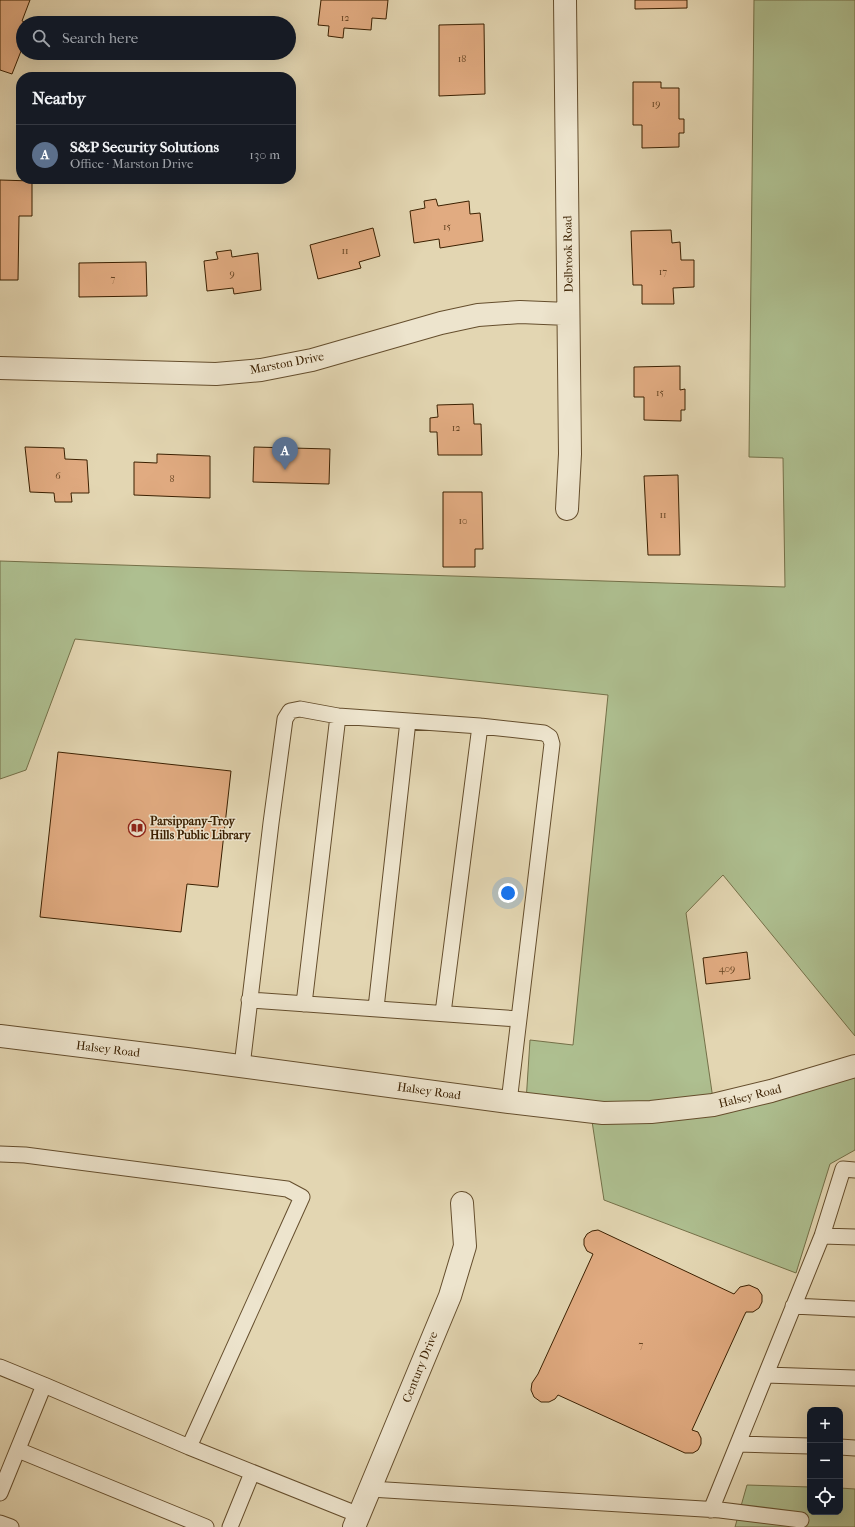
<!DOCTYPE html>
<html lang="en">
<head>
<meta charset="utf-8">
<style>
  body { margin:0; font-family:"IM FELL French Canon",serif; background:#20242c; color:#f1f3f6 }
  .controls { position:absolute; right:12px; bottom:12px; display:grid; overflow:hidden; border-radius:8px; box-shadow:0 4px 16px #0002 }
  .controls button { width:36px; height:36px; display:grid; place-items:center; padding:0; border:0; border-bottom:1px solid #363941; background:#171b24; color:#f1f3f6; font:20px sans-serif }
  .you { position:absolute; left:508px; top:893px; width:14px; height:14px; margin:-10px; border:3px solid #fff; border-radius:50%; background:#1a73e8; box-shadow:0 0 0 6px #1a73e833 }
  .badge { display:grid; place-items:center; width:26px; height:26px; border-radius:50%; background:#c59692; color:#fff; font-size:13px; font-weight:700 }
  .pin { position:absolute; translate:-50% -33px; filter:drop-shadow(0 1px 2px #0008) }
  .pin::after { content:''; position:absolute; top:21px; width:14px; height:12px; background:inherit; clip-path:polygon(0 0,100% 0,50% 100%) }
  .list { margin:0; padding:0; list-style:none }
  h2 { display:flex; justify-content:space-between; align-items:center; height:52px; margin:0; padding:0 16px; font-size:17px }
  h2 small { font-size:13px; font-weight:400; color:#9ea1a6 }
  .list li { display:grid; grid-template-columns:26px 1fr auto; gap:12px; align-items:center; box-sizing:border-box; height:60px; padding:0 16px; border-top:1px solid #363941 }
  .list b { display:block; font-size:15px; white-space:nowrap }
  .list p { margin:0; font-size:13px; white-space:nowrap; color:#9ea1a6 }
  .list em { font-size:13px; font-style:normal; color:#9ea1a6 }
  .icon { flex:none; width:22px; height:22px; fill:none; stroke:currentColor; stroke-width:2; stroke-linecap:round; stroke-linejoin:round }
  .map { position:relative; flex:none; width:855px; height:1527px; overflow:hidden }
  .search { position:absolute; background:#171b24; box-shadow:0 4px 16px #0002; left:16px; top:16px; width:280px; height:44px; display:flex; align-items:center; gap:10px; box-sizing:border-box; padding:0 14px; border-radius:22px; color:#9ea1a6; font-size:15px }
  .panel { position:absolute; background:#171b24; box-shadow:0 4px 16px #0002; left:16px; top:72px; width:280px; height:112px; border-radius:16px }
  .map>svg:first-child { display:block }
  .green { fill:#aebf90; stroke:#747048 }
  .building { fill:#e1ab81; stroke:#3b2001 }
  .lines { fill:none; stroke-linecap:round; stroke-linejoin:round }
  .service-casing { stroke:#654e2d; stroke-width:17 }
  .minor-casing { stroke:#654e2d; stroke-width:24 }
  .tertiary-casing { stroke:#654e2d; stroke-width:24 }
  .service { stroke:#ede4cd; stroke-width:15 }
  .minor { stroke:#ede4cd; stroke-width:22 }
  .tertiary { stroke:#ede4cd; stroke-width:22 }
  .labels { text-anchor:middle; dominant-baseline:central; stroke-width:3; stroke-linejoin:round; paint-order:stroke }
  .number-label { font-size:10px; fill:#644321 }
  .street-label { font-size:12px; fill:#3b2001; stroke:#ede4cd }
  .poi-label { font-size:12px; font-weight:bold; fill:#3b2001; stroke:#ede4cd; text-anchor:start }
</style>
</head>
<body>
<div class="map">
<svg width="855" height="1527" viewBox="0 0 855 1527">
  <rect width="100%" height="100%" fill="#e3d6b2"/>
  <filter id="stains"><feTurbulence type="fractalNoise" baseFrequency=".005" numOctaves="4"/><feColorMatrix values="0 0 0 0 .2 0 0 0 0 .09 0 0 0 0 .02 0 0 0 .5 -.17"/></filter>
  <radialGradient id="worn" r=".72"><stop offset=".6" stop-color="#630" stop-opacity="0"/><stop offset="1" stop-color="#630" stop-opacity=".3"/></radialGradient>
  <!-- green -->
  <path class="green" d="M754 0H855V1036L723 875 686 913 714 1106 855 1062V1150L830 1164 796 1273 604 1200 590 1108 526 1102 530 1040 573 1045 608 695 75 639 26 770 0 779V561L785 587 783 458 749 457Z
    M747 1485 810 1487V1512H840V1488L855 1489V1527H735Z"/>
  <!-- building -->
  <path class="building" d="M0 0H30L22 21 27 23H23V46L12 74 0 70Z
    M321 0H388L386 19 372 18 371 30 344 28 343 38 328 36 329 26 318 25Z
    M635 0H687V8L635 9Z
    M484 24 485 94 439 96V25Z
    M633 82H661V88H679V119H684V133H679V147L642 148V125H633Z
    M0 180 32 181V216H19L18 280H0Z
    M436 199 438 206 469 201 470 214 480 213 483 241 440 248 439 239 414 243 410 211 425 208 424 201Z
    M373 228 380 256 359 262 361 268 318 279 310 245Z
    M671 230 672 243 680 242 681 260H694V287L673 288 674 304H642V285H633L631 231Z
    M231 250 232 257 258 253 261 290 234 294 233 288 207 291 204 261 218 259 216 252Z
    M146 262 147 296 79 297V263Z
    M680 366V390L685 389V410H681V421L644 420V397H634V367Z
    M473 404 474 424H481L482 455H438L437 432H430V418L438 417 437 405Z
    M25 447 64 448 65 459 87 460 89 493H71L72 502H55L54 493 30 492Z
    M254 447 330 449 329 484 253 482Z
    M157 454 210 456V498L134 495V462L157 463Z
    M678 475 680 555H648L644 476Z
    M443 492H482L483 549H475V567H443Z
    M58 752 231 771 218 887 187 884 181 932 40 917Z
    M747 952 750 979 706 984 703 958Z
    M598 1230 734 1294 740 1287 749 1285 758 1289 762 1295V1302L759 1308 753 1312H746L744 1316 692 1430 698 1432 701 1438V1444L698 1450 693 1453H685L558 1395 555 1399 549 1402H541L534 1397 531 1390 532 1383 538 1374 593 1254 587 1251 584 1245V1239L587 1234 592 1231Z"/>
  <g class="lines">
    <defs>
      <path id="service" d="M249 1000 519 1019
        M304 1004 338 716
        M376 1008 408 721
        M443 1013 480 726
        M242 1066 271 823 285 719 290 711 300 709 338 716 480 726 544 733 550 737 552 744 509 1102
        M0 1154 25 1155 287 1189 302 1197 189 1447 359 1515
        M822 1236 855 1237
        M793 1306 855 1309
        M0 1367 44 1385 0 1493
        M766 1375 855 1378
        M44 1385 189 1447
        M738 1444 810 1446
        M840 1447 855 1448
        M18 1450 206 1527
        M370 1489 720 1510 801 1520
        M711 1510 822 1236 843 1169 855 1170
        M0 1523 11 1527
        M230 1527 252 1473"/>
      <path id="minor" d="M565 0 570 454 567 509
        M0 368 216 374 261 370 312 360 441 323 478 315 520 312 568 314
        M354 1527 450 1296 465 1246 462 1203"/>
      <path id="tertiary" d="M0 1036 187 1059 509 1102 603 1113 651 1112 713 1105 771 1091 855 1066"/>
    </defs>
    <!-- service casing -->
    <use href="#service" class="service-casing"/>
    <!-- minor casing -->
    <use href="#minor" class="minor-casing"/>
    <!-- tertiary casing -->
    <use href="#tertiary" class="tertiary-casing"/>
    <!-- service -->
    <use href="#service" class="service"/>
    <!-- minor -->
    <use href="#minor" class="minor"/>
    <!-- tertiary -->
    <use href="#tertiary" class="tertiary"/>
  </g>
  <!-- icons -->
  <defs>
    <symbol id="library-ring" viewBox="-11 -11 22 22"><circle r="9.5" fill="#ede4cd" stroke="#8f2418" stroke-width="1.5"/><path d="M-6-4Q-3-5.5-.7-3.5V5Q-3 3-6 4ZM6-4Q3-5.5 .7-3.5V5Q3 3 6 4Z" fill="#8f2418"/></symbol>
  </defs>
  <g fill-rule="evenodd">
    <use href="#library-ring" x="127" y="818" width="20" height="20"/>
  </g>
  <g class="labels">
    <!-- number labels -->
    <g class="number-label">
      <text x="345" y="18">12</text>
      <text x="462" y="59">18</text>
      <text x="656" y="104">19</text>
      <text x="447" y="227">15</text>
      <text x="345" y="251">11</text>
      <text x="663" y="272">17</text>
      <text x="232" y="274">9</text>
      <text x="113" y="279">7</text>
      <text x="660" y="393">15</text>
      <text x="456" y="428">12</text>
      <text x="58" y="476">6</text>
      <text x="172" y="479">8</text>
      <text x="663" y="515">11</text>
      <text x="463" y="521">10</text>
      <text x="727" y="969">409</text>
      <text x="641" y="1345">7</text>
    </g>
    <!-- street labels -->
    <g class="street-label">
      <text transform="translate(568 254) rotate(-91)">Delbrook Road</text>
      <text transform="translate(287 363) rotate(-11)">Marston Drive</text>
      <text transform="translate(108 1049) rotate(7)">Halsey Road</text>
      <text transform="translate(429 1091) rotate(8)">Halsey Road</text>
      <text transform="translate(750 1096) rotate(-14)">Halsey Road</text>
      <text transform="translate(420 1367) rotate(-68)">Century Drive</text>
    </g>
    <!-- poi labels -->
    <g class="poi-label">
      <text x="150" y="821">Parsippany-Troy<tspan x="150" dy="14">Hills Public Library</tspan></text>
    </g>
  </g>
  <rect width="100%" height="100%" filter="url(#stains)"/>
  <rect width="100%" height="100%" fill="url(#worn)"/>
</svg>
<div class="controls">
<button>+</button>
<button>−</button>
<button><svg class="icon" aria-label="locate" viewBox="0 0 24 24"><circle cx="12" cy="12" r="6"/><path d="M12 2v4M12 18v4M2 12h4M18 12h4"/></svg></button>
</div>
<div class="you"></div>
<div class="pin badge" style="left:285px;top:470px;background:#5c6f8a">A</div>
<div class="search"><svg class="icon" aria-label="search" viewBox="0 0 24 24"><circle cx="10" cy="10" r="6"/><path d="M15 15l6 6"/></svg>Search here</div>
<section class="panel">
<h2>Nearby<small></small></h2>
<ul class="list">
<li><span class="badge" style="background:#5c6f8a">A</span><div><b>S&amp;P Security Solutions</b><p>Office · Marston Drive</p></div><em>130 m</em></li>
</ul>
</section>
</div>
</body>
</html>
